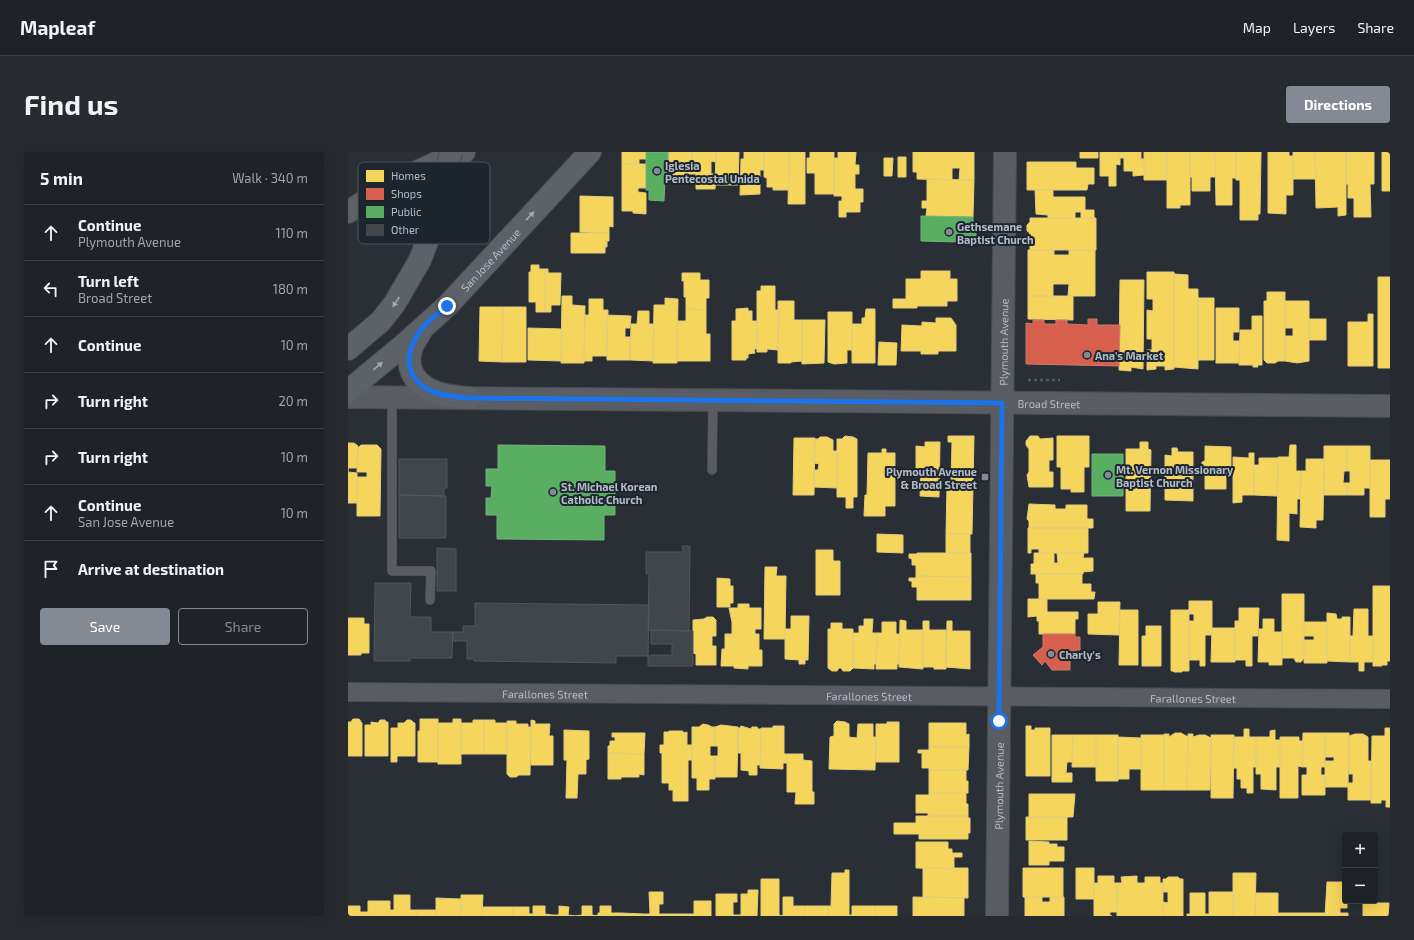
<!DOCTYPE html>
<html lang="en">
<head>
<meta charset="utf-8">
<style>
  body { margin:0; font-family:"Exo 2",sans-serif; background:#272b30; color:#f1f3f6 }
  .controls { position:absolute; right:12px; bottom:12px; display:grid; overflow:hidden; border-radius:4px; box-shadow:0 4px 16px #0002 }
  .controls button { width:36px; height:36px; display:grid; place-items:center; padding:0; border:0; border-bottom:1px solid #3c4045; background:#1f2328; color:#f1f3f6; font:20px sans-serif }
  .stop { position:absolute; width:12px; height:12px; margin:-9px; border:3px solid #1a73e8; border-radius:50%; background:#fff }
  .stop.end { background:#1a73e8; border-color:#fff; box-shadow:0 1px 4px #0008 }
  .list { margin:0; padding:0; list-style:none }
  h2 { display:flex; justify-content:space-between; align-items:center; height:52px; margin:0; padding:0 16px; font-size:17px }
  h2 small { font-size:13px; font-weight:400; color:#a1a4a8 }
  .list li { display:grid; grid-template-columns:26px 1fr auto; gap:12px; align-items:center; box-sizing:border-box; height:56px; padding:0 16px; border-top:1px solid #3c4045 }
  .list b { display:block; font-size:15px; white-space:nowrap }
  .list p { margin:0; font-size:13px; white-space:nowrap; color:#a1a4a8 }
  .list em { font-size:13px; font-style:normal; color:#a1a4a8 }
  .actions { display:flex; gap:8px; padding:12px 16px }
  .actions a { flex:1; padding:9px 0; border:1px solid #838a93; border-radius:4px; text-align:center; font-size:14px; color:#838a93 }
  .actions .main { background:#838a93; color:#fff }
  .icon { flex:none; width:22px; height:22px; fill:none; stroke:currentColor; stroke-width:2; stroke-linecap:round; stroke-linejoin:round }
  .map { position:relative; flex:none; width:1042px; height:764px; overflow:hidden; border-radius:4px }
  header { display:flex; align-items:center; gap:24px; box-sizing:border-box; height:56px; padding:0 20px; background:#1f2328; border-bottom:1px solid #3c4045 }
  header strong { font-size:19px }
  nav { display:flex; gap:22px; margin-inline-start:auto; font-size:14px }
  .intro { display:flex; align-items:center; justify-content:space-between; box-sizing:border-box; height:96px; padding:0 24px }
  h1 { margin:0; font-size:28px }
  .button { padding:10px 18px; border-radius:4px; background:#838a93; color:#fff; font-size:14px; font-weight:700 }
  main { display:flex; gap:24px; padding:0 24px }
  aside { flex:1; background:#1f2328; border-radius:4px; box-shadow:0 4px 16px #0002 }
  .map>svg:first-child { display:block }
  .homes { fill:#f6d55c; stroke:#e2cd7c }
  .shops { fill:#d6604d; stroke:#cc7b71 }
  .public { fill:#5aae61; stroke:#75b27f }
  .building { fill:#41464b; stroke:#51565d }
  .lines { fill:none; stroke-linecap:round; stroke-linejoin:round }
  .service-casing { stroke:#474b50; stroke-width:10 }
  .minor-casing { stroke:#474b50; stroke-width:20 }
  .tertiary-casing { stroke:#474b50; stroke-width:24 }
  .secondary-casing { stroke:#474b50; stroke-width:24 }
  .motorway-casing { stroke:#464b51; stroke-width:24 }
  .path { stroke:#575c60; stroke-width:2.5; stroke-dasharray:3 3; stroke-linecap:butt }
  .service { stroke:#595d63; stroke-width:9 }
  .minor { stroke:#595d63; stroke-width:18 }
  .tertiary { stroke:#595d63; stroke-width:22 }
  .secondary { stroke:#5d6168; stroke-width:22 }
  .motorway { stroke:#5d6163; stroke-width:22 }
  .tram { stroke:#5d6167; stroke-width:1 }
  .secondary-bridge-casing { stroke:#474b50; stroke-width:24; stroke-linecap:butt }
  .secondary-bridge { stroke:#5d6168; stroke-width:22 }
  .oneway { fill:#a2a9b3 }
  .route { stroke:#1a73e8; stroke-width:5 }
  .poi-dot { fill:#838a93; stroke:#1d252f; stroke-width:1.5 }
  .labels { text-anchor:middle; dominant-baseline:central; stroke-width:4; stroke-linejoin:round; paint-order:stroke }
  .poi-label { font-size:11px; font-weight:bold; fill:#b3bbc6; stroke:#1d252f; text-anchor:start }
  .street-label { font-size:11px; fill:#b3bbc6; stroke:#1d252f }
  .key { fill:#1d252f; stroke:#4a525c; stroke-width:1 }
  .key-label { font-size:11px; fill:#b3bbc6 }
</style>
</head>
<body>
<header>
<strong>Mapleaf</strong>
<nav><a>Map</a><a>Layers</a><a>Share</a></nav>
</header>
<div class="intro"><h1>Find us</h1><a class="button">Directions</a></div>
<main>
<aside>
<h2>5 min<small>Walk · 340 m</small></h2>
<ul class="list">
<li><svg class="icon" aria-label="ahead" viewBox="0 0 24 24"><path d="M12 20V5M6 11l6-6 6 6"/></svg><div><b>Continue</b><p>Plymouth Avenue</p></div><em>110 m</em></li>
<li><svg class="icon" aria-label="left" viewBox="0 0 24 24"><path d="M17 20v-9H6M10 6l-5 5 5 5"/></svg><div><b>Turn left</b><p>Broad Street</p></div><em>180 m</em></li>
<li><svg class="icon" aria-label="ahead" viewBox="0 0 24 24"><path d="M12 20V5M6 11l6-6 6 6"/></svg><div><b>Continue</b></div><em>10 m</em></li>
<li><svg class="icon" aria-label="right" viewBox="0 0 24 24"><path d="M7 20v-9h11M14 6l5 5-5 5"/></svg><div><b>Turn right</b></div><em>20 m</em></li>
<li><svg class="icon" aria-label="right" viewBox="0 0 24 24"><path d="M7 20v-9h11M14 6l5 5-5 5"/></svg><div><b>Turn right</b></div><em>10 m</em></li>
<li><svg class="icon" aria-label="ahead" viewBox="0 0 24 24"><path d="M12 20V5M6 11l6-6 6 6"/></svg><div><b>Continue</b><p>San Jose Avenue</p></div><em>10 m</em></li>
<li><svg class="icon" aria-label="arrive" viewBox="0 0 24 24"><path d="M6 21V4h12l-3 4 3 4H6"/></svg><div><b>Arrive at destination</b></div></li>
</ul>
<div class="actions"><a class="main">Save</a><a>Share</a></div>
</aside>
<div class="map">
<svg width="1042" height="764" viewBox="0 0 1042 764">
  <rect width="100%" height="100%" fill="#292f35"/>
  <!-- homes -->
  <path class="homes" d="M274 0H298V7H291V12H274Z
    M320 0H344V22H337V25H324V30L320 29Z
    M344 0H368V10L363 9V22H368L367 37H348V22H344Z
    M368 0H391L390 33H367Z
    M396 0H416V18H412V42L392 43 393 7H396Z
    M416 0H441V38H425V35H419V26L416 25Z
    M441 0H457V52H440Z
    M462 0H486V42H467V21H459V6H462Z
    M490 0H508L507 13H511V22H507V37H515V50H512V60H498V65H491V49H494V44H486V6H490Z
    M565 0H626V28H611L612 16H604V28L569 27V20H565Z
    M732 0H750V6H732Z
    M752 0H772V13L768 12V34H761V24H752Z
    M772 0H793V7H796V23L785 24V19H776V6H772Z
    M796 0H819V28H796Z
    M819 0H842V53H832V56H819Z
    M842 0H867L868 25H862V39H844V25H842Z
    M867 0H888V26H884V53H868Z
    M888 0H913L912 62H910V68H892V28H888Z
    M920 0H941V4H945V43H938V62L920 61Z
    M945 0H967L968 27H945Z
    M967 0H998V63L990 64V55L968 56Z
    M998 0H1026V32H1022L1023 65H1006V46H1000V32H998Z
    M1034 0H1042V39H1034Z
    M550 5H558V25H550Z
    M536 6H545L544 24H536Z
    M679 10H728V16H746V32H740L739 38H679Z
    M274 12H298V36H290V40L298 41V62L285 61V59H274Z
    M579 27 626 28 625 65 578 64 579 56H574V49H579Z
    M687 38H705V45H737V58H746V66H733V60H727V66H700V63L688 62Z
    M232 44 265 45V75L261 74V81L232 80Z
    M682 66H748V98H682V93L679 91V85L682 81 679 79V73L682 70Z
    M223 81H261V89H259V95H257V101H223Z
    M680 98H706V103H721V98H747V144H720L721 132H705V144H680Z
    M183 113H191V117H197V160H188V150H181V120H183Z
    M197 117H200V121H213L212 153H203V160H197Z
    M573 119H602V127H609V149H599V154H569V156H545V147H558V127H573Z
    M799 120H826V217L817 218V214H808V217L799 218V198H804V187H799V158L805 159V147H799Z
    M334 121H352V128H361V146H358V158L338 157V145H336V129H334Z
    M826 122 840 123V137H850V217L826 215Z
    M1030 125H1042V216H1030Z
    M772 128H796L795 217 783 215V219L771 218Z
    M413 134H427V158H431L430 198 419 197V200H409V139H413Z
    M919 140H937V209H930L927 211H919L916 208V149H919Z
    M214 144H224V153L237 154 236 211H213Z
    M680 144H725V168L680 167Z
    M317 146 330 147 329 211H305L306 153H317Z
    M850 146H866V208H850Z
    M241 147H255V158H260L259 204H244V209H236L237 163H241Z
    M430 149H446V168H454V209L443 210V211H430Z
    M937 149H961V209L949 211 937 209V184H945V176H937Z
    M132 155H155L154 210 131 209Z
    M155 155H178V210H154Z
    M400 156V159H404V169H409V197H406L407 201 400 202V206H398V208H384V169H388V157Z
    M868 156H891V180H885V189H892L891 211H868Z
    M338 157 358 158V182H362V209H329V169H338Z
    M518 157H527V211H504V172H514V166H517Z
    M290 159H301V172H306L305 209 282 208 283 172H289Z
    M480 160H504V198H499V211L486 212 480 210Z
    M1020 162H1025V214H1000V170H1020Z
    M259 163 283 164 282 176H277V185H282V208H259Z
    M904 164H914V213H909L910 215H905V213H891L892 178H904Z
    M588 166H603L608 173V199H590V202H573V199H553L554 173 574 174V170L588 171Z
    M961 167H978V188H961Z
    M454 168H477L476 211 454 212Z
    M180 176 214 177 213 209 180 208Z
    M531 190 549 191 548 213H530Z
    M497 284 505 285 509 287V345H505V356H498V345H489V287H494Z
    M600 284H626L625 334 603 333 604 290H600Z
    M682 284H690L692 287 705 286V308H701V320H705V335H681L679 323 681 320V297L678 293V289Z
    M709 284H741V315H736V340H723V337H713V315H709Z
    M472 285H479L485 288V299H489V336L466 335V318H470L471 312 466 311 467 287H470Z
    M446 286H467L466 343H445Z
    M577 290H592L591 345 572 344 573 318H568V294L577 295Z
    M792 290H800V297L803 298 802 359H778V297H792Z
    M0 291H6L10 294 9 316H0V320L9 321V351H0Z
    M13 293H29L33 297 32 364H9V325H19V320H9L10 296Z
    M942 293H948V319H953L952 347H949V362L941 361V389L929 388 930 305H941Z
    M857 294 883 295V323H878V337H857V320H854V310L857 309Z
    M976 294H999V319H996L995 331H999V343H976Z
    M999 294H1022V336H1016V343H999V331H1002V319H999Z
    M824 296H829L830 300H845V349L817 348V303L824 304Z
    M534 297H538V301H547V354H537V364H516L517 343H519L520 301H534Z
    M901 301H906V343H894V350L885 351V305L901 306Z
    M911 306H930L929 344 906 343V313H911Z
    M958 307H976L975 368H968V376L952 375 953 319H958Z
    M1022 308H1042V347H1037V365H1022Z
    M599 333 625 334 624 382H598Z
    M681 352 707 353V357H718V353H739V367H745V376H681V369L679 367Z
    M680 376H740V401H691V397H683V401H680Z
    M529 382 555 383V401L529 400Z
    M598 382H622V401H598Z
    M468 398H485V409H492V443H468Z
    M569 401H623V425L568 424V413H564V407L561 406V402H569Z
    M686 401H706V411H710L709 401H736L735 406H745V419L735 420V422H683V412H686Z
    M417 415H429L428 424H438L437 487H416Z
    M688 422H734V432H743V440H747L746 447H691V431H688Z
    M568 424 623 425V448H569V435H564V429H561V426H568Z
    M369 426 382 427V434H385V451H382V455H369Z
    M1025 434H1042V509H1039V513H1034V514H1025Z
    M934 442H956V506L953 510H948L946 506H934Z
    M680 447H699V460H730V467H727V482H691V469H689V464L680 465Z
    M841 449H864V483H857V514H852V508H841V469H846V462H841Z
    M750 450H772L771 483 740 482V462H750Z
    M390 452H401V456H413V477H407V482H411V498H414V514H400V517L386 516V514H373L374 497H377V482H384V470L381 456H390Z
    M891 456H911L910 484H904V514H898V508H887V469H891Z
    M1006 457H1020V484H1025V510H1016V519H1011V510H1002V484H1005Z
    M772 458H790V513H771Z
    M823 458H841V519H834V520H826L825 519H823Z
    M979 461 988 462 989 467H994V465H1002V510L979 509Z
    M443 464H461L460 508H457V512H451V508L437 507V477H443Z
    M359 465H365L368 468V484H364V494H368V513H348V502L345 501V468L356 467Z
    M0 466H16V472H21V501H13V503H0Z
    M516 467H525L524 481H529L528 512H526V517L505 516V481H511V474H516Z
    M915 467H926V480H934V513H921V510H910L911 477H915Z
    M552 468 558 469V478H575V517L551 515Z
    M575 469H581V478H598V517H586V515H575Z
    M599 469H604V479H622V517L598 515Z
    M534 470H548V482H552L551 512H549V517H528L529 481H534Z
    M956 470H979V511H956V488H966V484H956Z
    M483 471H494V477H505V516L502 519H495L493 516H491L489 519H484L480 516V477H483Z
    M798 474H813V514H794V484H798Z
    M864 476H887V510H863Z
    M5 567H11L14 571V604H0V570H3Z
    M72 567H90V610H70V579H72Z
    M105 567H113V612H90V571H105Z
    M32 568H37L38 570H40V604H17V573H23V570L30 571Z
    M59 568H63L66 571H67V604H49V610H43V576H50V571H56Z
    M125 568H136V602H113V571H125Z
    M136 568H147V571H159V602H136Z
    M183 568 187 569V572H202L201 584H205V613H183Z
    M159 569H168V572H180V575H183L182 623H171L168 625H162L159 622Z
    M489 569 497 570 501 572V585L509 586 510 572H525V585H528L527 618 481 617 482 585 486 584V572Z
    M539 570H551V610H528V572H539Z
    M581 571H618V583L621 582V595H581Z
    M355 572 360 573 364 575H367V594H362V604H367V627H361V638H349V626H344V575H351Z
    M373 573 390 575 389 625H367V604H370V594H367V575Z
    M393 574 403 577 404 575H409L410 577H413V613H409V623H401V619L393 618V601H390V576H392Z
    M425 574H436V602H439V611H435V617L412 616 413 576H425Z
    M678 574H683V578H687V576H702V624H678Z
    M1037 576H1042V655H1038V648H1033V651H1023L1024 584H1037Z
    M896 577H901V585H908V615H905V641H899V636H893V627H889V616H885L886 585H896Z
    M216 578 241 579V607L238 608V622H230L229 646H218L219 608H216Z
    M927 578V588H932V615H928V638L913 637V622H908V585H922V579Z
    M321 579H335V581L339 580V593H344V608H340V649H325V638H321V631H314V601H312V593H316V580H321Z
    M264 581H297L296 602 260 601V594H262V589H267V585H264Z
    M827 581H833L840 585 839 638H816V582H821V585Z
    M955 581H977V615H973V623H977V643H954V623H959V615H954Z
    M977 581H1001L1000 635H977V609H986V605H977Z
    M840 582H845V585L851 583H857L863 586 862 638H839Z
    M1007 582H1015L1020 585V609H1023V648H1000V631H1005V622H1001V584Z
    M704 583H725L724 610H719L718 621H724V630H704Z
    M725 583H748V615H724Z
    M748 583H770V629H748Z
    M793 583H816V638H793Z
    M863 583H886L885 646H863Z
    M770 585 793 586V617H781V627H770Z
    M932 585H951V589H955L954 615 950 614V646H932Z
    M581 595H621L620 618H581V616H574V601H570V598H581Z
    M260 601 296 602V623L291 622V625H273V627H260Z
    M439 602H455V608L464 609V640H466V652H447L448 640H439Z
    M581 618H618V629H620V641H581Z
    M581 641H618V652H620V664H580V661H568V643H581Z
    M681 642H727L725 665H681Z
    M568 664H620V666H622V681H620V687H571V682H546V671H568Z
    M678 665H719V688H678Z
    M681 689 701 690V692H709V695H716V709H701V713H681Z
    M568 690H600V697H604V701H614V705H606V717L568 716Z
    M575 716H620V746L575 745Z
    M675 716H715V745H675Z
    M728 716H746V747H728Z
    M497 718H501V763H504V764H480V754H483L484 721H497Z
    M885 721H908L907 764H885Z
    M750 724H766V731H769V760H762V764H764H746V731H750Z
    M789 724V731H797V725H812V731H815V764H769V731H774L773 725Z
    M820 725H830L832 727H835V764H815V750L820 751V740H815V727H818Z
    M413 727H431V763L435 764H413Z
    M979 730H997V749H999V756H992V761H1000V764H977Z
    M400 738H410L409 764H389V763H393V742H400Z
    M301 740H315V752H311V762H319V764H296V762H302Z
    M861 740H885V764H861Z
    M842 741H857V762H861V764H839V762H842Z
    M908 741H930V764H907Z
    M368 742H389V750H385V763H389V764H368Z
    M46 743H62V758H69V764H42V758H46Z
    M113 743H135L134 764H113Z
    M435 745H445V754H457V764H435Z
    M565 745 616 746V764H565Z
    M677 745H694V750H702V745H716V764H677Z
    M88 746 113 747V764H88Z
    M20 749H42V764H20Z
    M346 749H363V764H342V762H346Z
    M1015 751H1041L1040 764H1015Z
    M0 754H12V760H20V764H0Z
    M185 754H197V762L204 763V764H185Z
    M211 754 221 755 220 763 227 764H204V763H211Z
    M234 754H244V763L250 764H227L234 763Z
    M252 754H263V761H273V764H250V761H252Z
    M457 754H480V764H457Z
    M504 754H527V764H504Z
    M527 754H549V764H527Z
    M134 755H165V764H134Z
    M165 755H181V762H185V764H165Z
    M69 758H88V764H69Z
    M273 761 296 762V764H273Z
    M930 761H954V764H930Z
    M954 761H977V764H954Z
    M319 762H342V764H319Z"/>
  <!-- shops -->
  <path class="shops" d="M740 167H749V173H772L771 214 678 212V171L685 172V168H696V172H708V168H719V172L740 173Z
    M695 482H727V485H732V498H728V501H722V518H704L697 509 694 513 685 503 695 495Z"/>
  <!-- public -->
  <path class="public" d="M298 0H320V26H317L316 49 301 48V38H298Z
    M573 64 625 65V74L628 75V87L614 86 613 90 573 89Z
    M150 293 257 294V319H267V363H256V388L149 387V363H138V346H143L144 334H138V317H150Z
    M744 302H775V344H744Z"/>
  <!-- building -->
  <path class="building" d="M51 307H99V336H96V344L51 343Z
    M51 343 98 344V386H51Z
    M334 394H342L341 479 300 478 301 422H298V400H335Z
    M89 396 108 397V439H89Z
    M27 431H63L62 465H83V480H105L104 506H62V509H26Z
    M127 451 301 453 300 504H268V511L126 509V507H119V489H104L105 480H115V474H127Z
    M303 478 345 479V514H300V504H303V503H324V492H303Z"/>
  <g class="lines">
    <defs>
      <path id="service" d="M44 245V419H83L82 448
        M364 318 365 248"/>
      <g id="minor">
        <path id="s1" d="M0 540 1042 547"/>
      </g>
      <g id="tertiary">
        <path id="s2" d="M0 245 1042 254"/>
        <path id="s3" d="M649 764 657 0"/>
      </g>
      <g id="secondary">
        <path d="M72 181C54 205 59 229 87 240 97 244 110 245 121 246"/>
        <path d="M0 197 33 169 47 151 72 108 88 66"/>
        <path id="s4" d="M0 239 59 190 99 154 242 0"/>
      </g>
      <path id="motorway" d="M0 60C36 36 76 14 116 0"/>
    </defs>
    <!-- service casing -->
    <use href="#service" class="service-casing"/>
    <!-- minor casing -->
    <use href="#minor" class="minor-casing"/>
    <!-- tertiary casing -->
    <use href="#tertiary" class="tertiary-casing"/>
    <!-- secondary casing -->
    <use href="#secondary" class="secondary-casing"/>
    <!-- motorway casing -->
    <use href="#motorway" class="motorway-casing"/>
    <!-- path -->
    <path class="path" d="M680 228H712"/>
    <!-- service -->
    <use href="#service" class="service"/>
    <!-- minor -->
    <use href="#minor" class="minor"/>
    <!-- tertiary -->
    <use href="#tertiary" class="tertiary"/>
    <!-- secondary -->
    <use href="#secondary" class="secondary"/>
    <!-- motorway -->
    <use href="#motorway" class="motorway"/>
    <!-- tram -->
    <path class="tram" d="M0 240 1042 248
      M0 250 1042 259"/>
    <defs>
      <path id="secondary-bridge" d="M88 66 103 0"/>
    </defs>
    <!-- secondary-bridge casing -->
    <use href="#secondary-bridge" class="secondary-bridge-casing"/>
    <!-- secondary-bridge -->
    <use href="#secondary-bridge" class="secondary-bridge"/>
  </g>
  <!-- one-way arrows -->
  <defs><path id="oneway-solid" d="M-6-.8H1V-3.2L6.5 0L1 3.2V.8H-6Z"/></defs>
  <g class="oneway">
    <use href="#oneway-solid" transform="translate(182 64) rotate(-47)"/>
    <use href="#oneway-solid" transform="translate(48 150) rotate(124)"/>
    <use href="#oneway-solid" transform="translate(30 214) rotate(-40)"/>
  </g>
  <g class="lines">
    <!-- route -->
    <path class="route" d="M99 154C92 160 83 167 76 174 55 199 54 228 88 241 98 244 110 245 121 246L654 251 651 569"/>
  </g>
  <!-- markers -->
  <g class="poi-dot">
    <circle cx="309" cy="19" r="4"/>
    <circle cx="601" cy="80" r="4"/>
    <circle cx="739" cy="203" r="4"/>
    <circle cx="760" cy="323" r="4"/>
    <rect x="633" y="321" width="8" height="8" rx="2"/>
    <circle cx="205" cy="340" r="4"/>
    <circle cx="703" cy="502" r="4"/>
  </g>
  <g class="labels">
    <!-- poi labels -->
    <g class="poi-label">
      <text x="317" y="13">Iglesia<tspan x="317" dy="13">Pentecostal Unida</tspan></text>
      <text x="609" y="74">Gethsemane<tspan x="609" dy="13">Baptist Church</tspan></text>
      <text x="747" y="203">Ana's Market</text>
      <text x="768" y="317">Mt. Vernon Missionary<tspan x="768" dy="13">Baptist Church</tspan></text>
      <text x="629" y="319" text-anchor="end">Plymouth Avenue<tspan x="629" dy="13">&amp; Broad Street</tspan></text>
      <text x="213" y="334">St. Michael Korean<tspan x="213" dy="13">Catholic Church</tspan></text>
      <text x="711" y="502">Charly's</text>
    </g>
    <!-- street labels -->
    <g class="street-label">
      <text stroke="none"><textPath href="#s4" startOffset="194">San Jose Avenue</textPath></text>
      <text stroke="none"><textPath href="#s3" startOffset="574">Plymouth Avenue</textPath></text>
      <text stroke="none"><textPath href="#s2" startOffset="701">Broad Street</textPath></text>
      <text stroke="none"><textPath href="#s1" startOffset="197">Farallones Street</textPath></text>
      <text stroke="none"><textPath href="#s1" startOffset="521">Farallones Street</textPath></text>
      <text stroke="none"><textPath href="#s1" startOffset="845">Farallones Street</textPath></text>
      <text stroke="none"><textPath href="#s3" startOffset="130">Plymouth Avenue</textPath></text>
    </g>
  </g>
  <!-- legend -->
  <rect x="10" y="10" width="132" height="82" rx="6" class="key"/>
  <rect x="18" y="18" width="18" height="12" fill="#f6d55c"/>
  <rect x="18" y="36" width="18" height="12" fill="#d6604d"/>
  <rect x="18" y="54" width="18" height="12" fill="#5aae61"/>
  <rect x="18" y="72" width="18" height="12" fill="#41464b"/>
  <g class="key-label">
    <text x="43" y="28">Homes</text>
    <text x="43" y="46">Shops</text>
    <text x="43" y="64">Public</text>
    <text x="43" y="82">Other</text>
  </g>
</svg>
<div class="controls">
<button>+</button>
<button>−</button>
</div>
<div class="stop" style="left:651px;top:569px"></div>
<div class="stop end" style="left:99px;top:154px"></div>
</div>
</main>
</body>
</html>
